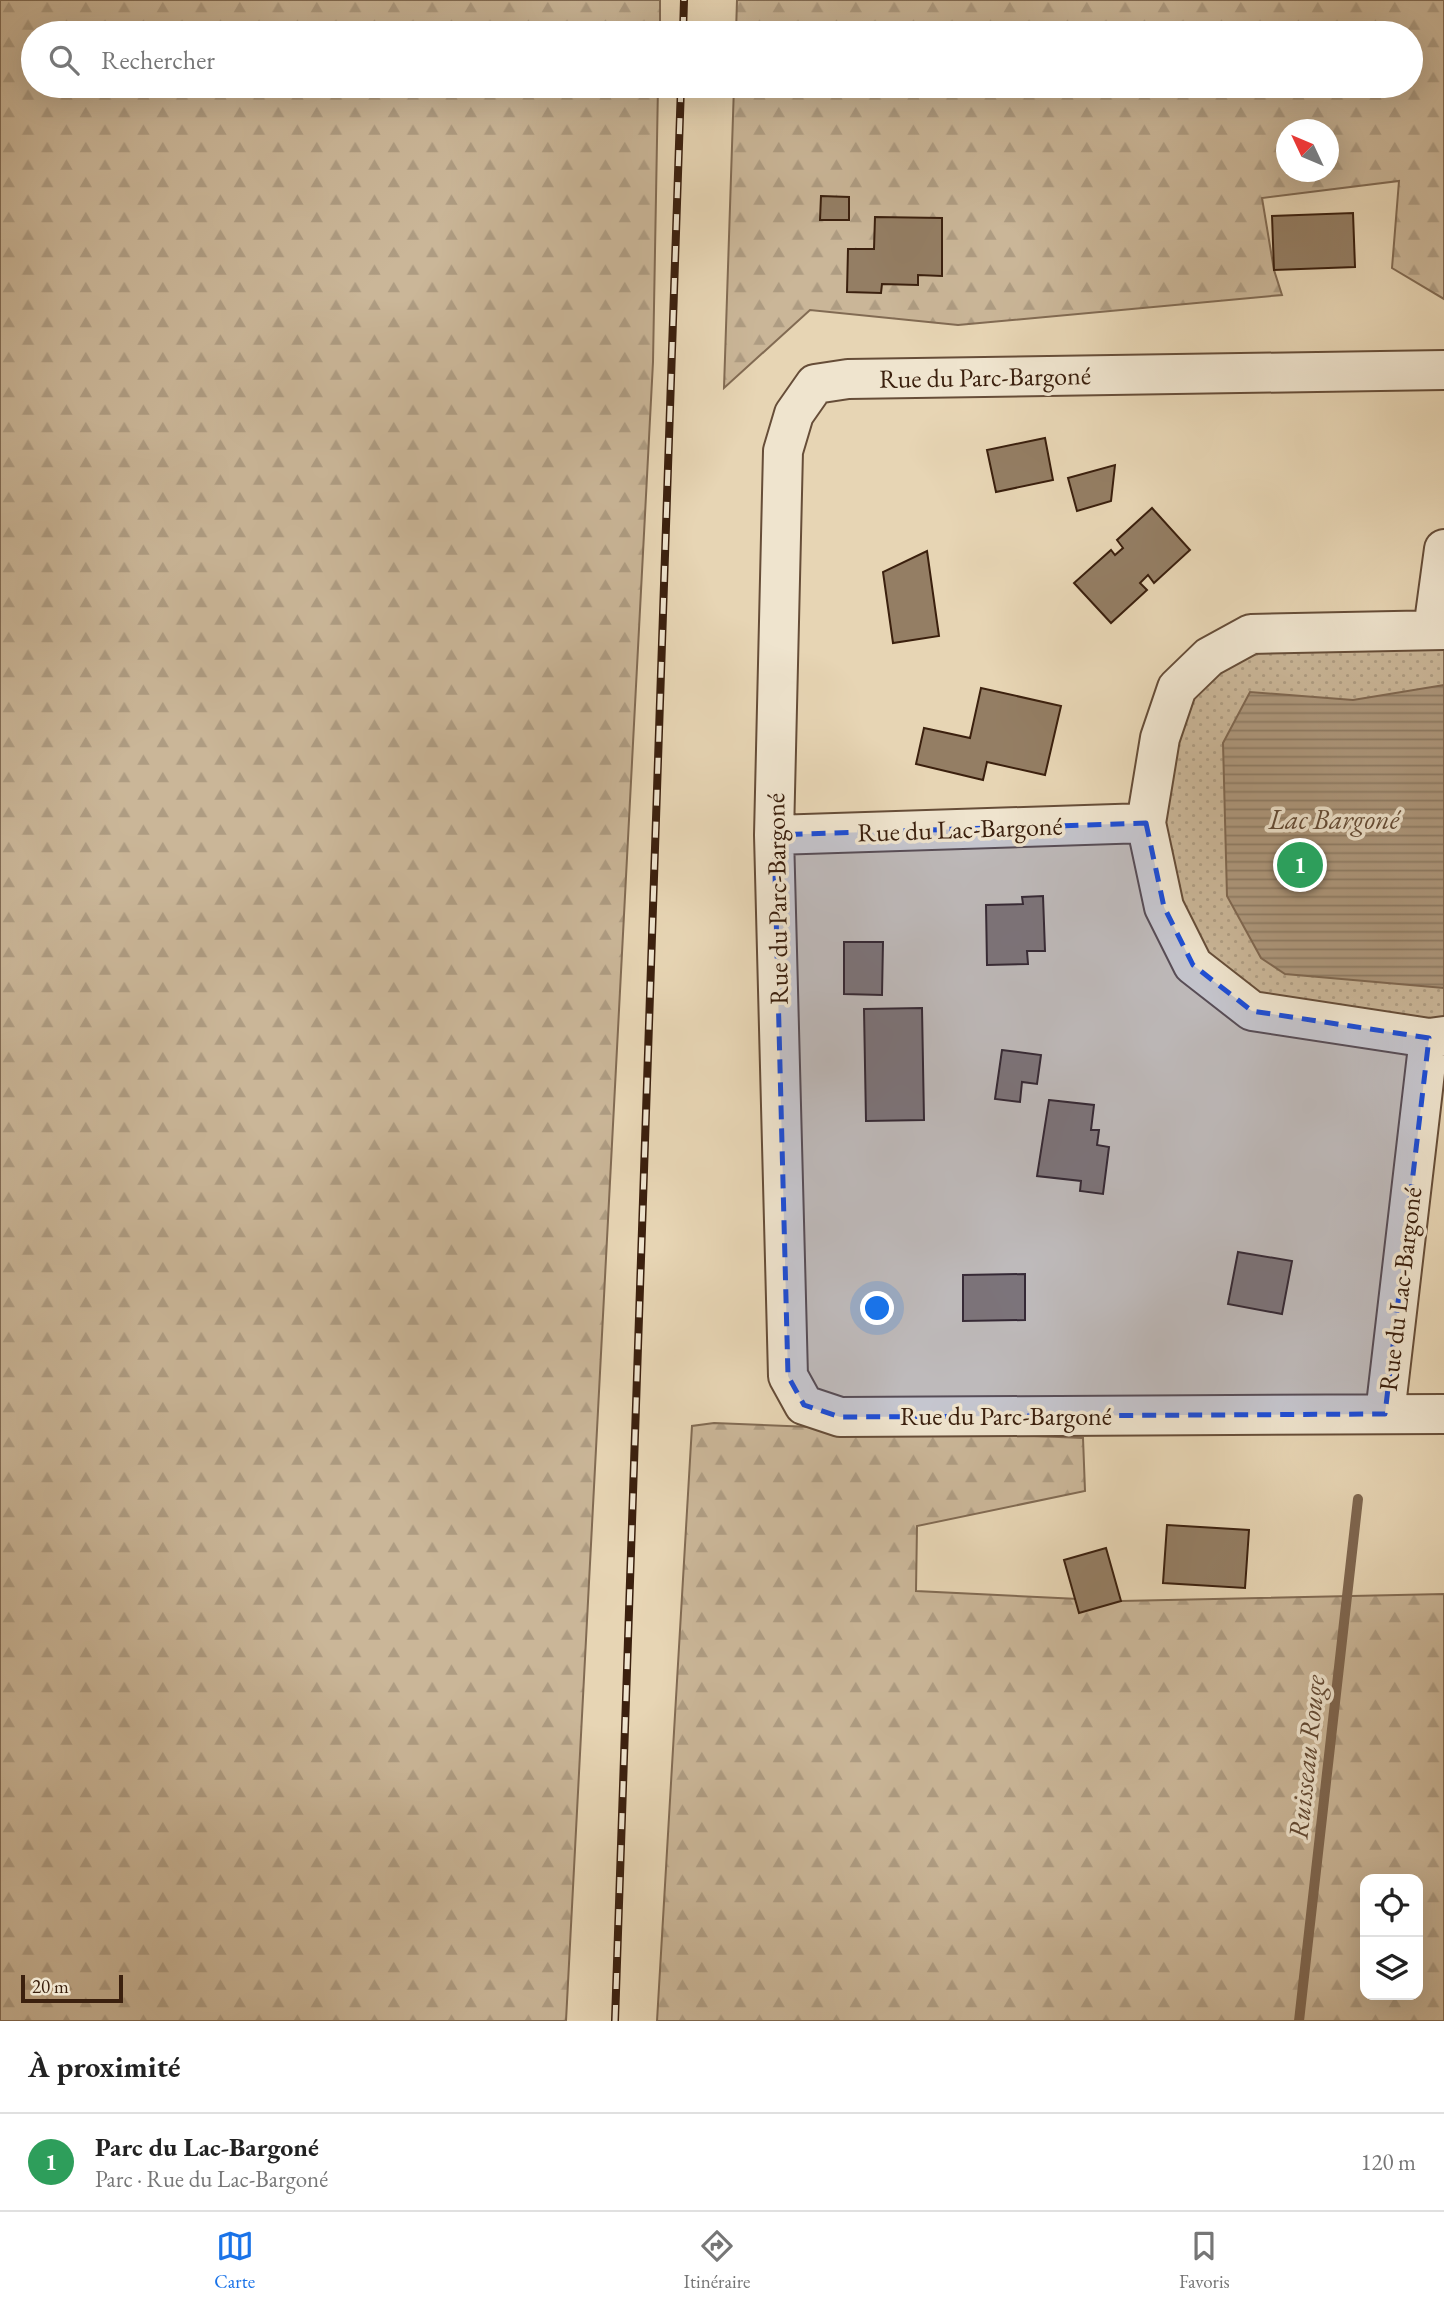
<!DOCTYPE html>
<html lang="fr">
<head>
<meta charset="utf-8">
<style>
  body { margin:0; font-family:"EB Garamond",serif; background:#f2f2f2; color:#222 }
  .controls { position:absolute; right:21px; bottom:21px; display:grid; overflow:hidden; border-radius:14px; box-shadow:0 7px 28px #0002 }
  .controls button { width:63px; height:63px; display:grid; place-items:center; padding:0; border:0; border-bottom:2px solid #e0e0e0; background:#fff; color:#222; font:35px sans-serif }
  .compass { position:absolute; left:1276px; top:119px; width:63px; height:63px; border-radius:50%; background:#fff; box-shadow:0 7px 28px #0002; rotate:314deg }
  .scale { position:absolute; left:21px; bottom:18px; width:102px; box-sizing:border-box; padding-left:7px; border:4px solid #3b200e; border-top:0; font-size:19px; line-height:24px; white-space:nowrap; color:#3b200e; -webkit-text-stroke:5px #efe4ce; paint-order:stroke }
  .you { position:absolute; left:878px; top:1309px; width:24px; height:24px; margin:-18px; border:5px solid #fff; border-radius:50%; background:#1a73e8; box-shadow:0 0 0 10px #1a73e833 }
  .badge { display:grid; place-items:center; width:46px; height:46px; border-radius:50%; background:#1a73e8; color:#fff; font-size:23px; font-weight:700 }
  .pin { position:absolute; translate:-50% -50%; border:4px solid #fff; box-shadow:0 2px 7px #0006 }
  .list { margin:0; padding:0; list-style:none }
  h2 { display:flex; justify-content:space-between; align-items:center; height:91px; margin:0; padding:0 28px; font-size:30px }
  h2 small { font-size:23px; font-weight:400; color:#767676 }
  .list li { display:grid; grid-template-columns:46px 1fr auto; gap:21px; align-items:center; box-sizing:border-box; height:98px; padding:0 28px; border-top:2px solid #e0e0e0 }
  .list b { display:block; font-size:26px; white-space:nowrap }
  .list p { margin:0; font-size:23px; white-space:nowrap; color:#767676 }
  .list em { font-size:23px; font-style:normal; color:#767676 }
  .icon { flex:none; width:38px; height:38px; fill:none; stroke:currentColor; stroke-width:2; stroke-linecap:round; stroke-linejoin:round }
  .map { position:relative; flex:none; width:1444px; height:2021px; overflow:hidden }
  .search { position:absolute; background:#fff; box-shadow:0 7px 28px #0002; left:21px; right:21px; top:21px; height:77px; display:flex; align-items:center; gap:18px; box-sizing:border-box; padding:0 24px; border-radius:38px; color:#767676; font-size:26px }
  .sheet { height:189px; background:#fff }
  nav { display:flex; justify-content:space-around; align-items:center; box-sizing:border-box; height:98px; border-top:2px solid #e0e0e0; background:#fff; font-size:19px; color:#767676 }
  nav a { display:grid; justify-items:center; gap:4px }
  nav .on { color:#1a73e8 }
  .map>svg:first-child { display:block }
  .forest { fill:url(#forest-firs); stroke:#826b53; stroke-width:2; fill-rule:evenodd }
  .park { fill:url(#park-dots); stroke:#826b53; stroke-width:2 }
  .water { fill:url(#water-rules); stroke:#7f6750; stroke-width:2 }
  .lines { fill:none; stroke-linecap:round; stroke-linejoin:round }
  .stream { stroke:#7f6750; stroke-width:10 }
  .building { fill:#947e64; stroke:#3b200e; stroke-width:2 }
  .street-casing { stroke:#664d38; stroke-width:42 }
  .street { stroke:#efe4ce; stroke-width:38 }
  .rail-casing { stroke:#3b200e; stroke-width:8 }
  .rail { stroke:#efe4ce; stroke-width:5; stroke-dasharray:16; stroke-linecap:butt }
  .marked { fill:#1d4ed8; fill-opacity:0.2; stroke:#1d4ed8; stroke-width:5; stroke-dasharray:14 9; stroke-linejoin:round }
  .labels { text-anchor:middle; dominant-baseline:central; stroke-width:7; stroke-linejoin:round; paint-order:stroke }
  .street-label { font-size:26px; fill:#3b200e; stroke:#efe4ce }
  .water-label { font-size:28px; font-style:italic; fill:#634a34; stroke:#efe4ce }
</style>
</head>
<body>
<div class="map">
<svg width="1444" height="2021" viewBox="0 0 1444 2021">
  <defs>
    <pattern id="forest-firs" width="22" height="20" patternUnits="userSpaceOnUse" patternTransform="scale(1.75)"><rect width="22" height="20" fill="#cab698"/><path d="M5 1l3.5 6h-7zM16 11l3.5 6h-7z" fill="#ae9c82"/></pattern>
    <pattern id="park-dots" width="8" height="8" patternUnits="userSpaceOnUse" patternTransform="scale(1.75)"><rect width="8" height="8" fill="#cab698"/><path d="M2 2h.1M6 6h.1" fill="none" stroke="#ae9c82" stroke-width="1.8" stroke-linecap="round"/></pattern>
    <pattern id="water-rules" width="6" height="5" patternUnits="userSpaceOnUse" patternTransform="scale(1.75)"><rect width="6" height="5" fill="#ad977c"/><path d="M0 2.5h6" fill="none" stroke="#8e7b64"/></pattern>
  </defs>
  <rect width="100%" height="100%" fill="#e7d5b4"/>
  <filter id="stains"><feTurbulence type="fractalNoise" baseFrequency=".00286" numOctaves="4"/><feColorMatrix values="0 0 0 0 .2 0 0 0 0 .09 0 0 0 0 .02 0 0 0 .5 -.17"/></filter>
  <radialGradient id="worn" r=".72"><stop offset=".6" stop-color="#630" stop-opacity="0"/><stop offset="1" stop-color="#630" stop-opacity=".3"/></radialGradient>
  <!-- forest -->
  <path class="forest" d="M0 0H660V33H33V86H658L653 362 566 2021H0Z
    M737 0H1444V299L1392 268 1399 181 1262 198 1274 270 1282 295 958 325 810 310 724 388 734 86H1411V33H736ZM1286 130H1328V172H1286Z
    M714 1423 1083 1438 1085 1491 917 1526 916 1591 1121 1601 1444 1594V2021H657L692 1426ZM1365 1879H1418V1995H1365Z"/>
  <!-- park -->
  <path class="park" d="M1444 630V1036L1252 1011 1164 907 1160 738 1209 657Z"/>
  <!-- water -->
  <path class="water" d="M1444 685V988L1285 974 1261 958 1227 896 1223 743 1250 692 1353 700Z"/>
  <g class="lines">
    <!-- stream -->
    <path class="stream" d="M1299 2021 1358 1499"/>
  </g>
  <!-- building -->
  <path class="building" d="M821 196 849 197V220H820Z
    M1353 213 1355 267 1274 270 1272 216Z
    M875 217 942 218V276L918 275V285L882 284 881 293 847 292 848 249H874Z
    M1045 438 1053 480 996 492 987 450Z
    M1115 465 1111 501 1077 511 1068 478Z
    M1152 508 1190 550 1154 583 1148 575 1140 583 1147 590 1111 623 1074 583 1111 550 1115 555 1123 548 1117 540Z
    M927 551 939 636 893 643 883 572Z
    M981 688 1061 706 1045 775 987 762 983 780 916 764 924 728 970 738Z
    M1043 896 1045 951H1027L1028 964 987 965 986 905 1023 904 1022 897Z
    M844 942H883L882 995 844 994Z
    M922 1008 924 1120 866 1121 864 1009Z
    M1002 1050 1041 1055 1037 1084 1022 1082 1020 1102 995 1099Z
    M1049 1100 1094 1105 1091 1130H1099L1097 1145 1109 1147 1103 1194 1080 1191 1081 1181 1037 1176Z
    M1238 1252 1292 1261 1282 1314 1228 1304Z
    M1025 1274V1320L963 1321V1275Z
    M1167 1525 1249 1530 1245 1588 1163 1583Z
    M1106 1548 1121 1601 1079 1613 1064 1560Z"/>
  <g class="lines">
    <defs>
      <path id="street" d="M1444 370 848 379 815 384 794 414 783 451 774 835 788 1376 804 1405 840 1417 1444 1414
        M1433 630 1444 549
        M1444 630 1251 634 1209 657 1177 688 1160 738 1146 823 1164 907 1193 965 1252 1011 1429 1038 1444 1036
        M774 835 1146 823
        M1385 1414 1429 1038"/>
    </defs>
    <!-- street casing -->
    <use href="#street" class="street-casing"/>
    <!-- street -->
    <use href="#street" class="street"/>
    <defs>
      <path id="rail" d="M683 33 684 0
        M615 2021 681 86"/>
    </defs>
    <!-- rail casing -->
    <use href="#rail" class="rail-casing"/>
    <!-- rail -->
    <use href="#rail" class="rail"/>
  </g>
  <!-- marked area -->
  <path class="marked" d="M1146 823 1164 907 1193 965 1252 1011 1429 1038 1385 1414 840 1417 804 1405 788 1376 774 835Z"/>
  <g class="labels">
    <!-- street labels -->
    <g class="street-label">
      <text transform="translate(985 377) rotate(-1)">Rue du Parc-Bargoné</text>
      <text transform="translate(960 829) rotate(-2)">Rue du Lac-Bargoné</text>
      <text transform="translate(777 899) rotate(-91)">Rue du Parc-Bargoné</text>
      <text transform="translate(1400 1289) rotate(-83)">Rue du Lac-Bargoné</text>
      <text x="1006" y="1416">Rue du Parc-Bargoné</text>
    </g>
    <!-- water labels -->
    <g class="water-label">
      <text x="1334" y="819">Lac Bargoné</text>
      <text transform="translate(1306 1757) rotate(-84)">Ruisseau Rouge</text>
    </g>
  </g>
  <rect width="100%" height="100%" filter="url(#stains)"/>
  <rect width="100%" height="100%" fill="url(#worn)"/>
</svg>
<div class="controls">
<button><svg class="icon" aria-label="locate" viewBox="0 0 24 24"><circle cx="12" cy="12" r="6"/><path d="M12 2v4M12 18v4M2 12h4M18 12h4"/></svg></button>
<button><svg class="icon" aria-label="layers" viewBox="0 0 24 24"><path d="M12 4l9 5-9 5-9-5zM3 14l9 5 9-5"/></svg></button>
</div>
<svg class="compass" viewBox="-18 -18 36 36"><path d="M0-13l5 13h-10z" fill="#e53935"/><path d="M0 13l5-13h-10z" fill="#767676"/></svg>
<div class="scale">20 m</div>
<div class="you"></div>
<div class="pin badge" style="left:1300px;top:865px;background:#2e9e5b">1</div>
<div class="search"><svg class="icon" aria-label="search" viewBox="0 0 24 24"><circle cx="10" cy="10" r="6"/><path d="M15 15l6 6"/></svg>Rechercher</div>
</div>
<section class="sheet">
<h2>À proximité<small></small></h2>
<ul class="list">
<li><span class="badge" style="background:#2e9e5b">1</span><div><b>Parc du Lac-Bargoné</b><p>Parc · Rue du Lac-Bargoné</p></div><em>120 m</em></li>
</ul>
</section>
<nav>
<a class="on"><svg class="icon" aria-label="map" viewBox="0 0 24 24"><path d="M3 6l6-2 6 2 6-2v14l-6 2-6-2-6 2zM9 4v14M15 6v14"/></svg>Carte</a>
<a><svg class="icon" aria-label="directions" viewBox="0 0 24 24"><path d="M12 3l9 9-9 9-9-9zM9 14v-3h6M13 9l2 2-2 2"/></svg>Itinéraire</a>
<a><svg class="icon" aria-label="saved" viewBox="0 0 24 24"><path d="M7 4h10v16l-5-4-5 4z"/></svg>Favoris</a>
</nav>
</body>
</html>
